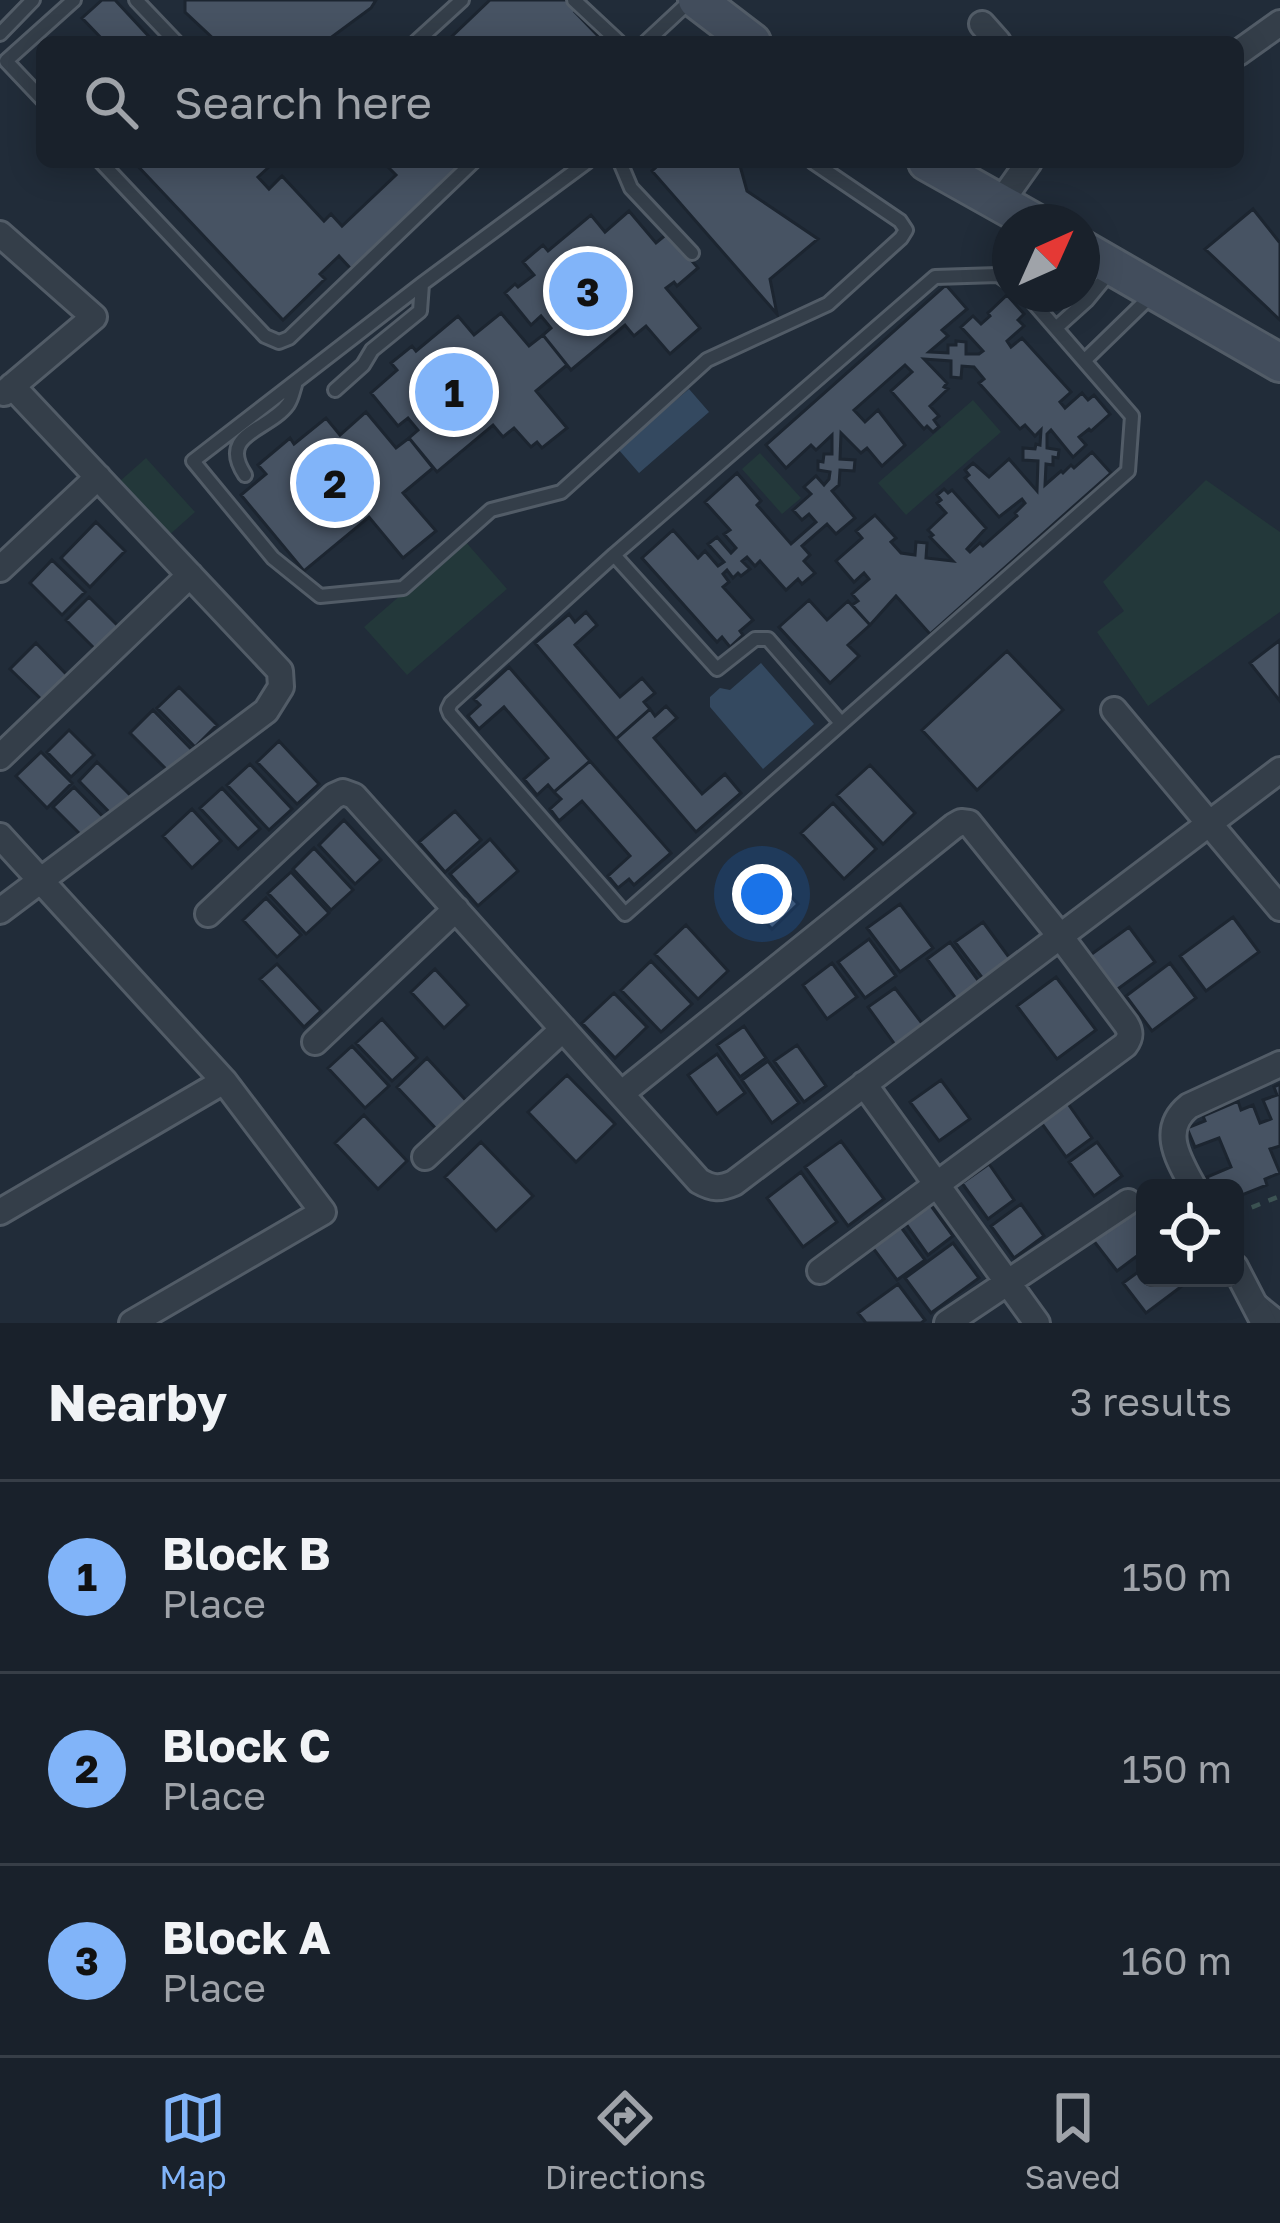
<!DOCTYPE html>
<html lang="en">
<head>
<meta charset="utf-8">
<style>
  body { margin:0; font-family:"Golos Text",sans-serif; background:#262e37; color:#f1f3f6 }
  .controls { position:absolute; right:36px; bottom:36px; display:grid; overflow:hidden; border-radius:18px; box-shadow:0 6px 30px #0003 }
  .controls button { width:108px; height:108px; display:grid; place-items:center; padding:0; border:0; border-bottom:3px solid #373e47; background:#19212b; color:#f1f3f6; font:60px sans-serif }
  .compass { position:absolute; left:992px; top:204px; width:108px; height:108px; border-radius:50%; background:#19212b; box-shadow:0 6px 30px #0003; rotate:45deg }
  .you { position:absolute; left:762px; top:894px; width:42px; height:42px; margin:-30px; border:9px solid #fff; border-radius:50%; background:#1a73e8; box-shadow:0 0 0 18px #1a73e833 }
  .badge { display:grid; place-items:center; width:78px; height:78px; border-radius:50%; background:#81b4f9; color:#111; font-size:39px; font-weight:700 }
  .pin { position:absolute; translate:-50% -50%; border:6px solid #fff; box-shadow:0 3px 12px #0006 }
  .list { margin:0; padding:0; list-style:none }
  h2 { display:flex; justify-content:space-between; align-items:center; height:156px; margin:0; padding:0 48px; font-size:51px }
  h2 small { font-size:39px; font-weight:400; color:#9fa3a9 }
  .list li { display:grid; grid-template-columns:78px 1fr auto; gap:36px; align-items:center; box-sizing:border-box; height:192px; padding:0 48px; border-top:3px solid #373e47 }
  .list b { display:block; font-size:45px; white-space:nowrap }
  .list p { margin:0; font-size:39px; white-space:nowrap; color:#9fa3a9 }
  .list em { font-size:39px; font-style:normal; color:#9fa3a9 }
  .icon { flex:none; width:66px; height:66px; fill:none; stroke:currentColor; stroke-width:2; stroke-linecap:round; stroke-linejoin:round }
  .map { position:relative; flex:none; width:1280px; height:1323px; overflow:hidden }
  .search { position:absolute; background:#19212b; box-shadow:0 6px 30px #0003; left:36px; right:36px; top:36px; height:132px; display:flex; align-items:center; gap:30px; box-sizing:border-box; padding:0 42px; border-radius:18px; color:#9fa3a9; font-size:45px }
  .sheet { height:732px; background:#19212b }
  nav { display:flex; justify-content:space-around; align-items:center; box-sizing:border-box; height:168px; border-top:3px solid #373e47; background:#19212b; font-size:33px; color:#9fa3a9 }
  nav a { display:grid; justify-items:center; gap:6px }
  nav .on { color:#81b4f9 }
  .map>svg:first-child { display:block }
  .green { fill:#23383a }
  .water { fill:#344960 }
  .building { fill:#475363; stroke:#1c2530; stroke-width:3 }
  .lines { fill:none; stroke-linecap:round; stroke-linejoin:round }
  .lane-casing { stroke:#525c67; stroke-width:18 }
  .street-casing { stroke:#525c67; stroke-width:30 }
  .secondary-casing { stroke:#525c67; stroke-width:42 }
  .path { stroke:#3d5454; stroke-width:4.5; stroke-dasharray:9 9; stroke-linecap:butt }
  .lane { stroke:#343e49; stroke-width:12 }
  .street { stroke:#343e49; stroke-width:24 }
  .secondary { stroke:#424d5c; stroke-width:36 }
</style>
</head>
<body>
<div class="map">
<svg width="1280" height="1323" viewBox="0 0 1280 1323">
  <rect width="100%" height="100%" fill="#212c39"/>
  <!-- green -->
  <path class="green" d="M973 400 1001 432 906 515 878 483Z
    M760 453 801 498 782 514 742 469Z
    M146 458 195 512 167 537 119 482Z
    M1206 480 1280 532V612L1148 706 1097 632 1124 611 1103 582Z
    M464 540 507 589 407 675 364 627Z"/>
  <!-- water -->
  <path class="water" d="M689 389 709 412 639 473 618 449Z
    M761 663 814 724 763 769 710 707V697L720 688 730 690Z"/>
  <!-- building -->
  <path class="building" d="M102 0H115L154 42H105L82 18Z
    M185 0H376L371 8 325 42H217L185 12Z
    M490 0H569L578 9 575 12 599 37 593 42H446Z
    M134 162H268L271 165 258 177 269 189 282 176 324 221 331 214 342 226 396 175 383 162H466L352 270 339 256 320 274 325 279 283 320Z
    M662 162H739L747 191 818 239 770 279 777 314 652 171Z
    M1253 209 1280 243V320L1205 249Z
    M629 211 656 243 668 233 698 268 677 286 674 282 666 288 700 328 670 354 646 326 634 336 625 325 571 370 543 335 551 328 541 316 531 325 505 293 515 284 518 287 534 275 523 262 543 245 548 251 591 215 605 232Z
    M946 285 967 309 942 330 948 336 929 352 948 353V345H956V341L966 342V354H979L983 351 961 327 973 316 981 324 990 316 988 313 1007 295 1024 314 1018 320 1024 326 1007 341 1011 347 1022 338 1071 392 1060 402 1065 408 1082 393 1088 400 1094 395 1110 414 1091 431 1089 429 1079 437 1086 445 1073 457 1051 430 1047 434V448L1059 450 1058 458 1053 457V465L1046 464 1045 485 1061 471 1063 473 1071 465 1074 468 1092 452 1111 473 930 634 896 596 870 625 852 605 858 601 852 594 869 579 864 573 854 582 836 561 862 538 856 531 875 515 896 538 891 542 901 553 915 555 916 542 927 543 926 558 953 561 930 537 933 535 928 530 946 513 937 503 941 500 937 495 944 489 948 493 952 490 986 528 967 549 970 552 980 543 983 546 1017 516 1015 513 1025 503 1022 499 999 517 965 478 969 475 965 470 973 463 989 477 1009 459 1037 491 1038 461 1023 460V448L1035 449 1036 444 1040 445 1041 430 1035 436 1025 425 1020 429 979 383 984 379 974 367 962 366 961 378 951 377V361L924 359 947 383 944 387 948 389 930 406 939 416 934 420 939 427 933 432 927 426 924 429 891 391 912 372 905 365 854 410 865 422 878 410 905 445 882 466 867 448 861 453 841 433 840 459 855 460 854 471 840 470 839 485 832 491 855 518 836 534 827 524 802 546 810 555 804 561 815 573 802 584 798 579 786 590 760 561 755 566 747 557 742 561 750 569 741 576 738 573 733 578 727 570 723 574 729 582 723 587 753 620 740 631 743 635 730 647 722 637 717 642 642 558 673 530 698 558 705 551 718 566 724 562 708 544 717 537 731 553 736 548 724 534 730 530 705 502 737 473 761 501 757 505 791 544 816 522 809 514 802 520 793 510 811 494 804 487 816 476 824 485 829 479 830 472 818 470V461L823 462 824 454H832V435L816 450 811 445 786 468 766 445Z
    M501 313 529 346 543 335 567 365 536 391 567 428 542 448 537 442 531 447 514 428 503 437 493 425 437 472 409 438 418 430 408 418 398 426 371 393 397 370 391 363 412 346 416 351 458 316 474 335Z
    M366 412 396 448 409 438 433 468 403 493 436 531 403 558 369 517 304 571 241 495 266 474 258 465 290 438 294 444 326 418 340 435Z
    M96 522 125 551 90 587 61 558Z
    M52 560 85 592 62 615 30 583Z
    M89 597 120 628 97 651 66 620Z
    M809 600 827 620 848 601 870 625 848 645 859 656 830 683 779 627Z
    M586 612 597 625 575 645 620 697 642 678 655 693 644 702 650 709 616 739 535 643 569 614 575 622Z
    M1280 640V701L1250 663Z
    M36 643 67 675 42 700 10 669Z
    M1007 651 1063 710 977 790 922 730Z
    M509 667 590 761 554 792 548 785 537 795 524 779 548 758 504 707 479 729 468 716 480 705 474 699Z
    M179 687 217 725 195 747 157 708Z
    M666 706 677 718 654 738 702 794 725 774 741 793 696 832 616 739 650 709 655 716Z
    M153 710 193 751 170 773 130 733Z
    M69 730 94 755 71 777 47 752Z
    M279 741 319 784 297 804 257 762Z
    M41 752 72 783 47 808 16 776Z
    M590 761 671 853 634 885 629 879 618 888 608 876 630 856 582 801 559 821 550 809 561 799 554 792Z
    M97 762 134 799 115 818 79 781Z
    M250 764 292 809 269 830 227 785Z
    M870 765 915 813 883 844 837 795Z
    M74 787 107 821 87 841 53 807Z
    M222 788 260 829 238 849 200 808Z
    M833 803 876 849 844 879 801 833Z
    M192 809 221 841 192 868 163 836Z
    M455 811 481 840 445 872 419 842Z
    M344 820 381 860 355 884 319 845Z
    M490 839 518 871 478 906 450 874Z
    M314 848 353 890 331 910 293 869Z
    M761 865 798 904 772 929 735 890Z
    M291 872 329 913 306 934 268 893Z
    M266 898 301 935 277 957 243 920Z
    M900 904 933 948 900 972 867 928Z
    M1233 917 1259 952 1206 991 1180 956Z
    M983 922 1014 964 987 984 955 942Z
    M686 925 728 971 698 999 655 954Z
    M1129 927 1155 962 1115 991 1089 956Z
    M869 939 896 976 865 998 838 962Z
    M950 942 980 983 957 1000 927 959Z
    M651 961 692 1004 661 1032 621 990Z
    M832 963 857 997 827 1019 803 985Z
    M1170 963 1196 998 1152 1031 1126 996Z
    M277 964 321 1011 304 1027 260 979Z
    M435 969 468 1005 444 1028 411 992Z
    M1056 977 1096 1030 1057 1059 1017 1006Z
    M895 988 924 1026 896 1046 868 1007Z
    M614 993 647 1027 615 1058 582 1023Z
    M382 1019 417 1058 392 1081 356 1043Z
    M744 1026 766 1058 740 1077 717 1045Z
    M797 1045 826 1086 804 1102 774 1061Z
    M352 1046 389 1086 365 1108 328 1068Z
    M717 1054 745 1093 717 1114 688 1075Z
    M427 1058 471 1106 441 1134 397 1087Z
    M768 1061 799 1103 772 1123 742 1080Z
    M567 1075 615 1124 576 1162 528 1112Z
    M941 1080 970 1119 939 1141 910 1102Z
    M1280 1084V1146L1270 1149 1280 1173 1265 1179 1267 1185 1237 1197 1235 1188H1212L1207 1177 1231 1167 1219 1138 1195 1147 1187 1128 1205 1121 1203 1116 1238 1101 1241 1110 1253 1105 1260 1123 1271 1119 1263 1100 1277 1095 1274 1087Z
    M1066 1101 1092 1138 1066 1157 1040 1121Z
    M364 1115 407 1161 378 1189 335 1143Z
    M841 1141 884 1199 848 1226 805 1167Z
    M481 1142 533 1196 496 1231 445 1177Z
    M1097 1142 1122 1176 1094 1196 1069 1162Z
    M989 1164 1014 1200 988 1219 962 1183Z
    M801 1172 837 1222 803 1247 767 1198Z
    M929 1203 953 1236 928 1255 904 1221Z
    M1021 1204 1044 1236 1014 1258 991 1226Z
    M1136 1208 1145 1220V1250L1117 1271 1093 1240Z
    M898 1223 925 1260 897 1280 870 1244Z
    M953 1243 979 1278 931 1313 905 1278Z
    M1145 1267V1278L1190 1280 1146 1313 1123 1283Z
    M898 1284 925 1320 921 1323H866L858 1313Z"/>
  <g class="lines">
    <defs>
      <path id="lane" d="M136 0 176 42
        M574 0 619 42
        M0 34 33 0
        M416 42 462 0
        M646 42 690 1
        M42 99 6 61 74 0
        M101 162 265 336 279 342 289 338 473 162
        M587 162 422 284 193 461 273 558 320 596 403 588 491 510 561 492 707 360 828 304 901 238 906 230 900 221 813 162
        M620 162 631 188 692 253
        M1010 283 998 275 935 277 614 555 451 703 448 709 450 714 625 914 1128 471 1132 416 1026 294
        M1057 327 1087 300 1110 272
        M1085 360 1153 294
        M335 390 363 365 372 350 420 311 422 284
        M245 475C217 433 269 431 288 404 292 398 293 391 295 385
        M614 555 717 669 755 639H768L841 723
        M1258 1300 1280 1318"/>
      <path id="street" d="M982 24 998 42
        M1238 53 1280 23
        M1000 203 1029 162
        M0 234 94 317 4 393
        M0 569 98 477
        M1114 710 1280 908
        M0 757 190 575
        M0 836 224 1081 323 1212 132 1323
        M0 911 266 711 281 687 280 671 12 386
        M208 914 334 796 343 792 354 796 699 1181C713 1189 720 1189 734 1183L1280 770
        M315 1042 456 909
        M864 1084 1037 1323
        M622 1093 954 826 961 822 969 823 1060 936 1126 1024C1131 1032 1131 1037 1125 1045L820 1271
        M425 1157 563 1029
        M1194 1188C1179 1160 1159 1130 1189 1106L1280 1064
        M0 1212 224 1081
        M1235 1267 1264 1323
        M947 1323 1128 1202"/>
      <path id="secondary" d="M697 0 752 42
        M927 162 1034 222
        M1082 249 1280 363"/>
    </defs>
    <!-- lane casing -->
    <use href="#lane" class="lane-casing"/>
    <!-- street casing -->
    <use href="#street" class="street-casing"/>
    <!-- secondary casing -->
    <use href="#secondary" class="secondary-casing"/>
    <!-- path -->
    <path class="path" d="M1235 1214 1280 1196"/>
    <!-- lane -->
    <use href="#lane" class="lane"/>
    <!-- street -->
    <use href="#street" class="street"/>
    <!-- secondary -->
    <use href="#secondary" class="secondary"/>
  </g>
</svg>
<div class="controls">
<button><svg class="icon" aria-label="locate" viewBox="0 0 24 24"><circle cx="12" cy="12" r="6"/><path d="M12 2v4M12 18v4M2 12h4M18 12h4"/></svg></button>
</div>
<svg class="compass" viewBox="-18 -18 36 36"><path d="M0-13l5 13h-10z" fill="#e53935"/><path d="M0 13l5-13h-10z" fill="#9fa3a9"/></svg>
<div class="you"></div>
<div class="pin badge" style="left:454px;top:392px">1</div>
<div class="pin badge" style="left:335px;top:483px">2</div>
<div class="pin badge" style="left:588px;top:291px">3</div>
<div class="search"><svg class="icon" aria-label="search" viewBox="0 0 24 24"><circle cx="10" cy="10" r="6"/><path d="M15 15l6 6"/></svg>Search here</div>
</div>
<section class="sheet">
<h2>Nearby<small>3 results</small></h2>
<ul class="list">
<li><span class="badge">1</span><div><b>Block B</b><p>Place</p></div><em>150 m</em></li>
<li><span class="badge">2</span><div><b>Block C</b><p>Place</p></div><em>150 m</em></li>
<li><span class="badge">3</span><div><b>Block A</b><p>Place</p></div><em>160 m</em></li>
</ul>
</section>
<nav>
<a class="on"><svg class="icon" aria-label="map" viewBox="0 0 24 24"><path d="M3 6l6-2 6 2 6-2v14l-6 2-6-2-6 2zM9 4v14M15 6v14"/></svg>Map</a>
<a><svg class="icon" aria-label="directions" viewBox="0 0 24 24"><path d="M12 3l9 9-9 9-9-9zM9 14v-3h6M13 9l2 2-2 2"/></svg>Directions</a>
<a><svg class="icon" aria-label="saved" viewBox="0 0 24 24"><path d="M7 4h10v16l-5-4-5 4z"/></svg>Saved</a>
</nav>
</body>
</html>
